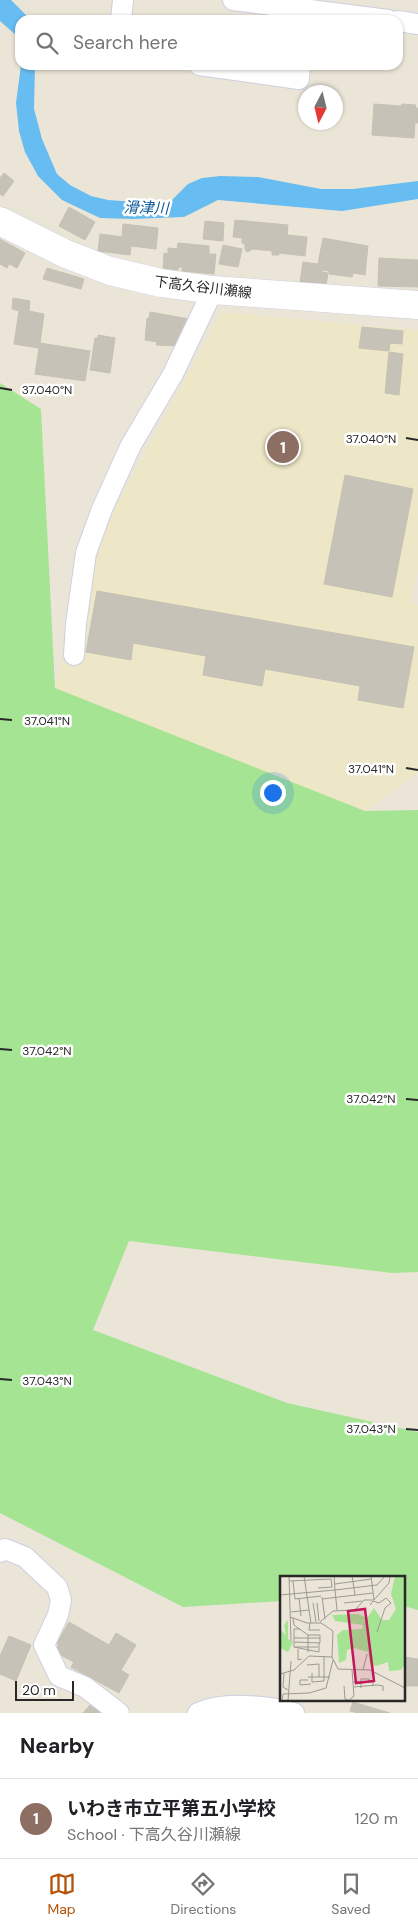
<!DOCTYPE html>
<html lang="en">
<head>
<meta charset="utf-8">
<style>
  body { margin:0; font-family:"DM Sans","Noto Sans JP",sans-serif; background:#f2f2f2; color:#202124 }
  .compass { position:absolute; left:298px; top:85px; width:45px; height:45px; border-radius:50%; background:#fff; box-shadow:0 1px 4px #0004; rotate:187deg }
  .scale { position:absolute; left:15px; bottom:12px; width:59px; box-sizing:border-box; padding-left:5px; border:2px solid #282828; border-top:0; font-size:14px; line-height:18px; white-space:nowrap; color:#282828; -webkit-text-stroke:4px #fff; paint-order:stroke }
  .you { position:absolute; left:272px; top:792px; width:18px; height:18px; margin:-12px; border:4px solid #fff; border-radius:50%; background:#1a73e8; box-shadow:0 0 0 8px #1a73e833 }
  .badge { display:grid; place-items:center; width:32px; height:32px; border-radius:50%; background:#b45309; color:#fff; font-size:16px; font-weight:700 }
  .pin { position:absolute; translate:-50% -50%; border:2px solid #fff; box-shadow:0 1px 5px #0006 }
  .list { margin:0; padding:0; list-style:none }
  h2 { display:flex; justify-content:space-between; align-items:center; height:65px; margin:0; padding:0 20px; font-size:21px }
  h2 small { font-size:16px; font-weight:400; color:#757577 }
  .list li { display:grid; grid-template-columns:32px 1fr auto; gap:15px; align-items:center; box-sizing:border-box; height:80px; padding:0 20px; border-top:1px solid #e0e0e0 }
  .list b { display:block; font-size:19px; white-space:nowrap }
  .list p { margin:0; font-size:16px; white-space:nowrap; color:#757577 }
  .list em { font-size:16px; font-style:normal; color:#757577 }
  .icon { flex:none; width:28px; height:28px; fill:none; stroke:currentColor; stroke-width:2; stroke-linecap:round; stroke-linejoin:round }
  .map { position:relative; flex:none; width:418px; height:1713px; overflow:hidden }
  .search { position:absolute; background:#fff; box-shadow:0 1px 4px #0004; left:15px; right:15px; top:15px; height:55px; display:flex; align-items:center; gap:12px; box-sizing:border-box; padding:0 18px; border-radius:15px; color:#757577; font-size:19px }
  .sheet { height:145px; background:#fff }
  nav { display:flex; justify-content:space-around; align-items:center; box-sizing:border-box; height:70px; border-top:1px solid #e0e0e0; background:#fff; font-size:14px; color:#757577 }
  nav a { display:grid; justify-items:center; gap:2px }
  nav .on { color:#b45309 }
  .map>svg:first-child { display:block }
  .education { fill:#ede6c7 }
  .green { fill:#a4e493 }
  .water { fill:#67bcf1 }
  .building { fill:#c6c2b8; stroke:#c6c1b2 }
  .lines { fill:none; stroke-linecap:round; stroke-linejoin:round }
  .minor-casing { stroke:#cecfe1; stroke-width:22 }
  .secondary-casing { stroke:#cecfe1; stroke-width:29 }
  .minor { stroke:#fff; stroke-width:20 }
  .secondary { stroke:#fff; stroke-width:28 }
  .ticks { fill:none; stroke:#282828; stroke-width:2 }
  .labels { text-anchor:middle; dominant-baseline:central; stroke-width:5; stroke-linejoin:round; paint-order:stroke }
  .street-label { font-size:14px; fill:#282828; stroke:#fff }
  .water-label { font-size:15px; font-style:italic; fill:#0a5799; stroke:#fff }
  .inset-road { fill:none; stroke:#9d9992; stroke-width:1 }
  .view { fill:#c2185b; fill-opacity:0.15; stroke:#c2185b; stroke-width:2.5 }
  .inset-edge { fill:none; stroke:#282828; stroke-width:2.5 }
  .ticks-label { font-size:12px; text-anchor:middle; fill:#282828; stroke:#fff; stroke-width:5; stroke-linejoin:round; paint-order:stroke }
</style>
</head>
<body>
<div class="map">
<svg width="418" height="1713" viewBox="0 0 418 1713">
  <rect width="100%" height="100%" fill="#ebe5d8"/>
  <!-- education -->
  <path class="education" d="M222 312 418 330V569L410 601 418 606V772L365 811 302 793 55 688 84 564Z"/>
  <!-- green -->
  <path class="green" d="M0 383 41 409 55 688 365 811 418 810V1272L392 1273 129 1241 93 1330 287 1403 418 1432V1610L404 1606V1577H282V1601L183 1607 0 1513Z"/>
  <!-- water -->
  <path class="water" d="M0 0H11L31 20H20V42L18 37 0 21Z
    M21 65H35L34 109 42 139 57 174 70 185 91 196 108 200 162 204 172 200 188 184 202 178 220 176 258 177 321 189H353L418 181V199L342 211 218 200 184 217 132 219 100 218 62 200 38 176 25 152 19 131 16 103Z"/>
  <!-- building -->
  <path class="building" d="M374 104 401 106 402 104 416 105 415 108H418V123L415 122 414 138 372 135Z
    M4 173 14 181 3 196 0 194V178Z
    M69 207 95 222 85 240 59 226Z
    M235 220 288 225 287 235 307 237 305 256 279 253V255H272V251L253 249 247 252 245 249V244L242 243V238L233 237Z
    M205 221 224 223 223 241 203 239Z
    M123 224 158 228 156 249 131 246 130 255 98 251 100 234 122 237Z
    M323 238 368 246 365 275 353 273 352 277 329 274V271L322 270V272L328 273 326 285 300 282 303 262 318 264Z
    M0 239 25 253 17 268 9 264 7 268 0 264Z
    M178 243 209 246V254H216L214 274 182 271V267H179L178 270 163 268 164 253 168 254V248L177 249Z
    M223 245 242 249 238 267 219 264Z
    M379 258 418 260V287L378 286Z
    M47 268 84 279 81 289 43 279Z
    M13 298 30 301 29 311 44 314 40 343 90 351 85 381 35 374 39 348 14 344 19 311 12 309Z
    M150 312 189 319 181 346 156 345 157 342 145 340 147 318 149 319Z
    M362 327 403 331 402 344 390 343 389 351 359 348Z
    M98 335 115 338 110 373 90 370 95 338H98Z
    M389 352 403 354 399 395 385 393Z
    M345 475 413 489 392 597 324 584Z
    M97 591 414 647 403 708 358 700 360 686 265 669 262 686 203 675 206 656 133 643 131 660 86 652Z
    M69 1622 109 1645 116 1633 136 1645 121 1670 129 1675 119 1693 71 1667 74 1662 55 1652 59 1644 57 1643Z
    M9 1636 31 1645 16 1681 0 1674V1656Z
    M404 1657 418 1659V1686H404Z
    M353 1702 390 1713H358L350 1711Z
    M91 1704 100 1713H83Z"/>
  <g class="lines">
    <defs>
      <path id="minor" d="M233 0 388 20
        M121 20 123 0
        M398 21 418 24
        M199 65 299 79 300 65
        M74 655 76 624 86 553 102 509 131 445 173 374 213 290
        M0 1552 5 1549 25 1557 57 1587 61 1600 58 1615 44 1645 59 1676 85 1687 119 1713
        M198 1713C224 1701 266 1706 294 1713"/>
      <path id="secondary" d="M0 221 66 254 110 271 161 283 213 290 418 305"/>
    </defs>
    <!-- minor casing -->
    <use href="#minor" class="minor-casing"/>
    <!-- secondary casing -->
    <use href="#secondary" class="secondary-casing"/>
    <!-- minor -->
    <use href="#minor" class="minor"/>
    <!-- secondary -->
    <use href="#secondary" class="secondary"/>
  </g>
  <!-- ticks -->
  <path class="ticks" d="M0 388 12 390M406 438 418 440M0 719 12 720M406 768 418 770M0 1049 12 1050M406 1099 418 1100M0 1379 12 1380M406 1429 418 1430"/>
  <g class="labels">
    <!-- street labels -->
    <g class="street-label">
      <text transform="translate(203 287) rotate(7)">下高久谷川瀬線</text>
    </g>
    <!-- water labels -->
    <g class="water-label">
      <text transform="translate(146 208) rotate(1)">滑津川</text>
    </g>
  </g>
  <!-- overview -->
  <g transform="translate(280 1576)">
    <rect width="125" height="125" fill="#ebe5d8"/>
    <path d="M115 0H125V88L121 94 109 95 108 86 96 90 90 88 88 76 74 72 67 74 66 84 59 87 57 59 63 54 82 53 83 49 55 45 52 39 78 38 87 42 94 32 102 44H109L116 33 111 18ZM8 44V63L13 66 8 76 0 72V53L6 59 4 49Z" fill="#a4e493"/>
    <path class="inset-road" d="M9 0 11 65M24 0 31 47M40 0H66M72 0 75 19M91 0 94 24M9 5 51 3 52 11 38 12M13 5 15 23 41 20M55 8 91 3M0 19 55 14 54 0M42 21 45 43M19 22 21 40M42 23 93 17M33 27 36 46M37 27 39 45M64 27 82 25M90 29 93 25 99 27 106 22 111 27 105 32 97 56M57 34 55 14 97 9 105 0M11 36 29 34M10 41 27 47H41L53 55 52 81 58 93 90 94 125 112M13 42 14 49 28 59V76M40 46 53 35 75 34 84 24H94L109 7 110 0M30 47 29 54H40M20 53H14V71L39 76V67M14 62H40M14 66 40 67V59H28M15 71H38M18 73V84L22 83M27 89 39 88V101M83 94 87 78M4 97 3 111 8 114M32 97V101H50M0 98 14 94 29 80 52 81M28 101H32V106L44 105V80M28 104H20V109L31 108M73 106H93V110M64 110 65 123 68 124M73 111 98 109 103 110V115M81 112V103H89V106M2 125 3 118 29 117 46 112 53 84M8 125 11 85M68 125 74 120 72 94"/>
    <path class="view" d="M85 33 94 105 76 107 68 35Z"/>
    <rect width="125" height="125" class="inset-edge"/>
  </g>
  <g class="ticks-label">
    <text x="47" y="394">37.040°N</text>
    <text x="371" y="443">37.040°N</text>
    <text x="47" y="725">37.041°N</text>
    <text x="371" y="773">37.041°N</text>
    <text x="47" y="1055">37.042°N</text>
    <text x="371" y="1103">37.042°N</text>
    <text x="47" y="1385">37.043°N</text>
    <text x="371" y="1433">37.043°N</text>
  </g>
</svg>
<svg class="compass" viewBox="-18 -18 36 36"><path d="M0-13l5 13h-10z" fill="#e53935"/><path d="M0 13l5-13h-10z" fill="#757577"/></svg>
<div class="scale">20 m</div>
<div class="you"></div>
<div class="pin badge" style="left:283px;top:447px;background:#8d6e63">1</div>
<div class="search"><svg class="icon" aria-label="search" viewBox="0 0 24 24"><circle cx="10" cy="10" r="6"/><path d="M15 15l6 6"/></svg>Search here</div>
</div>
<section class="sheet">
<h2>Nearby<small></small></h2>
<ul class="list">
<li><span class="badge" style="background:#8d6e63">1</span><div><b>いわき市立平第五小学校</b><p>School · 下高久谷川瀬線</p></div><em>120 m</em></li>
</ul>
</section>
<nav>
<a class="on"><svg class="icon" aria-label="map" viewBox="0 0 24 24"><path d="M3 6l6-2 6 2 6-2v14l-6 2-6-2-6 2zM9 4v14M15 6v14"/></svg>Map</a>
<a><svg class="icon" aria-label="directions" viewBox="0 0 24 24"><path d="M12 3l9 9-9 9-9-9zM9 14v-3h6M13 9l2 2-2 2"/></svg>Directions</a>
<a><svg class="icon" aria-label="saved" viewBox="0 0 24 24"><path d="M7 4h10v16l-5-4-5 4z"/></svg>Saved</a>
</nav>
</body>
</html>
